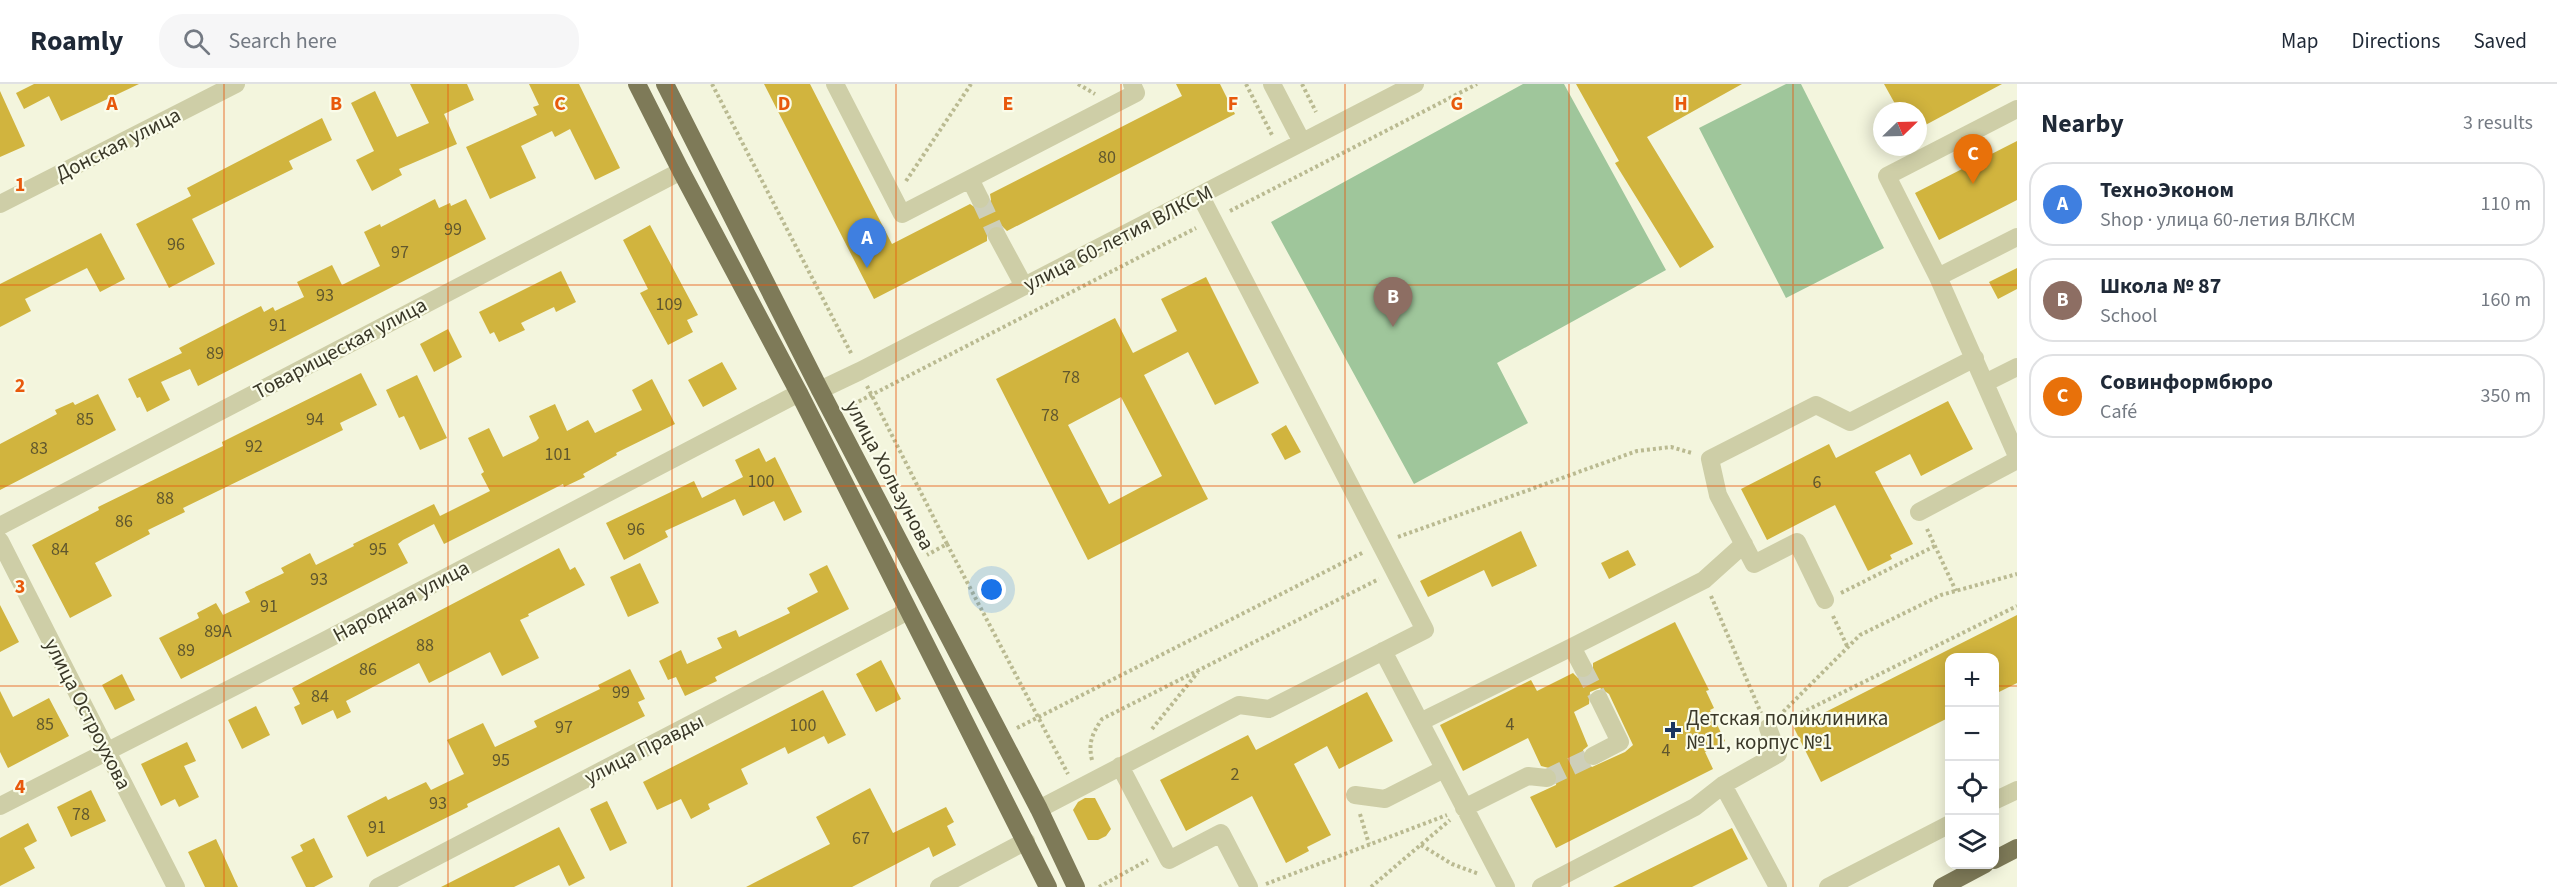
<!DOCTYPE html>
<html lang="en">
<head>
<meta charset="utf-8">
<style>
  body { margin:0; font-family:"Source Sans 3",sans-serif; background:#f6f6f7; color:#1f2937 }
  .controls { position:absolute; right:18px; bottom:18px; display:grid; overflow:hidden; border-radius:12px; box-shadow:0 3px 15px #0003 }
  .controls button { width:54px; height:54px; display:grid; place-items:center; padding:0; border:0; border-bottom:2px solid #e0e1e3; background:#fff; color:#1f2937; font:30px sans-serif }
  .compass { position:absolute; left:1873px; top:18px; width:54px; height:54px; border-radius:50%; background:#fff; box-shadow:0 3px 15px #0003; rotate:67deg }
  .you { position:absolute; left:992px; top:506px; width:21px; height:21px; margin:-15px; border:4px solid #fff; border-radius:50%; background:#1a73e8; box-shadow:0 0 0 9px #1a73e833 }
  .badge { display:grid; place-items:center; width:39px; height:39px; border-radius:50%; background:#db2777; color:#fff; font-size:20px; font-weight:700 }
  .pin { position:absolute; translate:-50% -50px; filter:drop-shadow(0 2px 3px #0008) }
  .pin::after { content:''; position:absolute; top:32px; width:21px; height:18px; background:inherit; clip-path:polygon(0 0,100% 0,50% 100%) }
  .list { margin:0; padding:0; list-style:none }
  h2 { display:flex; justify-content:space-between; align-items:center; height:78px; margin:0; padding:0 24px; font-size:26px }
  h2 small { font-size:20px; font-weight:400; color:#747a83 }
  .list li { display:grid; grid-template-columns:39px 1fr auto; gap:18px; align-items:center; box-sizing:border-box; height:84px; margin:0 12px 12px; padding:0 12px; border:2px solid #e0e1e3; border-radius:24px }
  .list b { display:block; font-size:22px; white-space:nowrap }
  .list p { margin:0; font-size:20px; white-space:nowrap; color:#747a83 }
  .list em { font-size:20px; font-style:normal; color:#747a83 }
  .icon { flex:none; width:33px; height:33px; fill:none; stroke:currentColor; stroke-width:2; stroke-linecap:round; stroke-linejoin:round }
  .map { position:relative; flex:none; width:2017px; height:803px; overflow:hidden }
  header { display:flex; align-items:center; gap:36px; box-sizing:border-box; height:84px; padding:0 30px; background:#fff; border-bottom:2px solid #e0e1e3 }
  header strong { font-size:28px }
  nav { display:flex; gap:33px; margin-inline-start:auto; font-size:21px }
  .search { width:420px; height:54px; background:#f6f6f7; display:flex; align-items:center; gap:15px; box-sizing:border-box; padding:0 21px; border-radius:24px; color:#747a83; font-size:22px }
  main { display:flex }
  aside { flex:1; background:#fff }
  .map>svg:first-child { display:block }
  .green { fill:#9fc69b }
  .building { fill:#d1b43e; fill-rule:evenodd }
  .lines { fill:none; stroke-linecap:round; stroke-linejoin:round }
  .minor-tunnel { stroke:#cecfb9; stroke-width:18; stroke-dasharray:18 9; stroke-linecap:butt }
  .path { stroke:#baba91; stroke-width:4; stroke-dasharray:3 3; stroke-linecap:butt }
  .minor { stroke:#cecea7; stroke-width:18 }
  .major { stroke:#7e7a58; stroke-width:18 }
  .grid { fill:none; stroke:#e8590c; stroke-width:1.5; stroke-opacity:0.55 }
  .poi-dot { fill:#193460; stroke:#fafcea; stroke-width:2 }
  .labels { text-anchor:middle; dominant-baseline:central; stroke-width:4.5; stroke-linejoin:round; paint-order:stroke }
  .number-label { font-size:18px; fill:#60572e }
  .street-label { font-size:21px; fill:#3a3828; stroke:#fafcea }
  .poi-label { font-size:21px; fill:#3a3828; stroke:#fafcea; text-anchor:start }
  .grid-label { font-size:20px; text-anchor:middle; font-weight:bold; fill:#e8590c; stroke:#fafcea; stroke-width:4.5; stroke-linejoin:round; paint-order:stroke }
</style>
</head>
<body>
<header>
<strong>Roamly</strong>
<div class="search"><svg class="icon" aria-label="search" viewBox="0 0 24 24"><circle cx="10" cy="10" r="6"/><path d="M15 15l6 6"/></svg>Search here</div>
<nav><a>Map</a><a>Directions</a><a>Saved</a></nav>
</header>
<main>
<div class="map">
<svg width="2017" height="803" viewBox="0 0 2017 803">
  <rect width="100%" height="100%" fill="#f3f5dd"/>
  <!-- green -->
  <path class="green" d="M1523 0H1564L1666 186 1497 279 1528 339 1414 400 1271 138Z
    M1786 0H1801L1884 164 1786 214 1699 44Z"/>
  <!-- building -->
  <path class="building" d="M34 0H139L61 37 49 12 24 25 16 9Z
    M410 0H467L474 16 444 30 457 60 399 85 402 91 372 107 356 76 374 67 351 19 375 7 397 53 429 39Z
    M529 0H579L620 84 595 96 570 45 555 53 552 47 521 62 536 94 490 115 466 63 537 31 533 23 539 21Z
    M764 0H810L892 160 970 120 979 126 986 125 991 116 990 110 1182 12 1176 0H1220L1235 30 1007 147 1002 142H992L987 147V157L874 215Z
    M1576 0H1742L1647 53 1714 163 1680 184 1615 79 1619 77Z
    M1884 0H2002L1918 45V27H1899Z
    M0 7 25 62 0 73Z
    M322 34 332 56 289 77 293 85 192 135 215 180 169 204 136 140 191 112 187 104Z
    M2017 57V116L1939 156 1915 109Z
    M435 115 439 124 450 119 451 122 466 115 486 155 198 302 190 285 161 298 170 316 147 328 140 313 137 314 128 295 182 269 179 264 261 222 264 228 273 223 275 227 304 213 297 198 332 181 342 201 380 182 364 148 380 140 381 143Z
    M650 141 698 231 687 236 693 248 668 261 640 209 648 205 623 156Z
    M101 149 125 195 100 208 87 184 25 215 31 227 0 243V200Z
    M2017 184V205L1998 215 1989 198Z
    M561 187 576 218 556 228 554 223 521 239 525 246 499 258 494 248 490 250 479 228Z
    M1206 193 1259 299 1215 321 1188 268 1144 291 1208 415 1088 476 996 295 1115 234 1133 269 1177 247 1161 215ZM1121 313 1162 392 1109 420 1068 341Z
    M448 245 462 273 434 288 420 260Z
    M722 278 737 305 703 323 688 296Z
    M361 289 377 321 340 339 343 346 183 424 185 428 148 446 150 450 95 479 112 512 70 534 32 461 99 426 98 423 223 362 222 358Z
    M417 291 447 354 420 366 404 332 399 334 386 306Z
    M652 295 675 340 616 369 617 371 583 390 585 393 564 403 563 400 444 460 434 440 403 456 398 460 408 479 181 595 159 554 199 534 197 529 216 519 223 531 250 518 245 508 284 489 281 484 310 469 316 481 354 462 353 460 434 420 440 432 490 407 481 390 484 388 468 354 489 344 503 373 536 357 539 354 529 332 555 320 567 347 588 336 595 349 642 326 632 306Z
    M98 310 116 346 0 406V360L57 330 55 326 73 318 75 321Z
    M1948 317 1973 365 1921 392 1910 370 1875 388 1913 460 1890 471 1892 475 1868 487 1835 421 1767 456 1741 405 1829 360 1836 374Z
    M1286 341 1301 368 1285 376 1271 350Z
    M759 364 766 378 775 373 802 428 784 437 774 417 743 432 735 415 665 447 668 453 624 476 606 439 694 397 702 414 743 393 735 376Z
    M1521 447 1537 482 1492 503 1484 486 1428 513 1420 497Z
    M559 464 570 486 575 483 585 501 528 530 529 532 520 536 539 574 502 592 490 568 429 599 419 579 346 617 351 628 337 635 333 626 302 641 294 623 300 620 292 604Z
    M1628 466 1636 481 1609 495 1601 479Z
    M640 479 659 519 628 533 610 493Z
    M827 481 849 525 715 593 717 597 685 612 676 593 668 596 659 577 681 566 687 580 722 564 717 554 736 546 739 553 790 529 787 524 818 508 809 490Z
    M0 521 19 558 0 568Z
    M2017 531V599L1995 610V573H1950V633L1821 698 1794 644Z
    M1675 538 1709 606 1706 607 1714 624 1710 626 1725 657 1705 668 1713 685 1556 764 1530 713 1556 701 1557 690 1553 685 1541 682 1528 654 1463 687 1440 641 1531 596 1537 607 1573 589 1578 594H1588L1593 589V579ZM1600 604 1609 610 1633 661 1625 668 1592 683 1583 677V666L1588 662 1574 628 1589 620 1590 608Z
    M881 576 901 615 876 628 856 590Z
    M630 585 645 615 638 618 645 632 467 720 468 723 367 773 347 732 386 712 388 716 426 698 431 706 464 690 447 656 483 639 495 663 537 643 534 637 600 605 598 601Z
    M122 590 135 616 115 626 102 601Z
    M823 606 846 651 828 660 824 652 788 670 785 663 741 685 748 700 708 720 710 725 691 735 681 715 657 726 643 698Z
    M0 607 13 633 49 614 69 652 8 684 0 668Z
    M1367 608 1393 657 1339 685 1327 662 1294 680 1331 751 1307 763 1309 767 1286 779 1252 712 1186 747 1160 696 1248 651 1256 666Z
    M256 622 270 651 242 665 228 636Z
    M187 658 196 677 184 682 199 713 179 723 175 715 161 722 141 680Z
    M870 704 893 749 946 723 954 738 947 742 956 761 933 773 929 763 852 803H746L830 760 816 733Z
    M91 706 106 737 71 753 57 723Z
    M1085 714H1095L1111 745 1106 752 1098 756H1088L1073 726 1078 718Z
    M607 717 627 759 610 767 590 725Z
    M28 739 37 757 24 764 35 784 0 802V754Z
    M559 743 585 794 569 802 559 781 514 803H441Z
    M1732 744 1748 775 1692 803H1613Z
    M314 754 333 793 314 803H306L291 773 303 767 300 761Z
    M216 755 238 803H205L188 768Z"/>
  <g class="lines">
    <!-- minor-tunnel -->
    <path class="minor-tunnel" d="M980 115 997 152
      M1583 584 1599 615
      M1547 694 1593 672"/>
    <!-- path -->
    <path class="path" d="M712 0 852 271
      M1078 0 1095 10
      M1246 0 1272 51
      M1302 0 1316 28
      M906 97 971 0
      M1230 127 1477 0
      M867 302 947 460 927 471
      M848 323 1196 144
      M1927 445 1956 507
      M1398 453 1637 367 1671 363 1692 369
      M947 460 1068 690
      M1841 509 1935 462
      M1711 512 1761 629
      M1833 532 1848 564
      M1779 632 1860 551 1941 511 2017 490
      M1785 637 2017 522
      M1017 644 1364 468
      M1152 645 1198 588
      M1092 676C1088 659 1092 650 1102 635L1379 495
      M1360 730 1369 760
      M1421 761 1452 780 1479 790
      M1266 800 1447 731
      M1099 803 1148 776
      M1371 803 1450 736"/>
    <!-- minor -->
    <path class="minor" d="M835 0 902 130 1136 9 1132 0
      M1272 0 1302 58
      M2017 25 1887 92 1938 193 2017 153
      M970 95 980 115
      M0 120 236 0
      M997 152 1024 202
      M1938 193 2017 372
      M1985 299 2017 283
      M820 306 860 287 1415 0
      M1919 428 2017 376
      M0 442 681 87
      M0 457 176 803
      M1825 516 1797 458 1754 480 1718 411 1710 375 1816 321 1850 338 1975 274
      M1383 567 1506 803
      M1583 584 1572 563 1704 496 1744 460
      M1420 638 1572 563
      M1593 672 1620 658 1599 615
      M1120 682 1169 776 1221 749 1249 803
      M1723 701 1778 803
      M1355 711 1385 715 1444 685
      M1994 717 2017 706
      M0 722 324 557 799 309
      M1464 724 1528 692 1547 694
      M1039 725 1239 621 1269 625 1425 546 1200 111
      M378 803 908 527
      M939 803 1026 757
      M1541 803 1695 723 1723 701 1778 670 1768 644
      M1828 803 1950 740"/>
    <!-- major -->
    <path class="major" d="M637 0 681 87 799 309 1048 803
      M665 0 820 306 1039 725 1076 803
      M1994 776 2017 764
      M1942 803 1985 780"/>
  </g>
  <!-- grid -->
  <path class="grid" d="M224 0V803M448 0V803M672 0V803M896 0V803M1121 0V803M1345 0V803M1569 0V803M1793 0V803M0 201H2017M0 402H2017M0 602H1950M1994 602H2017"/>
  <!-- markers -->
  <path class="poi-dot" d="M1670 637h6v6h6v6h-6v6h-6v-6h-6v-6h6z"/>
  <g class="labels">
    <!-- number labels -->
    <g class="number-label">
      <text x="1107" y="73">80</text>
      <text x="453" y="145">99</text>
      <text x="176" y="160">96</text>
      <text x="400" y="168">97</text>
      <text x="325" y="211">93</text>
      <text x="669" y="220">109</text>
      <text x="278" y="241">91</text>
      <text x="215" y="269">89</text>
      <text x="1071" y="293">78</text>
      <text x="1050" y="331">78</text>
      <text x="85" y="335">85</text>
      <text x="315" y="335">94</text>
      <text x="254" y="362">92</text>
      <text x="39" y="364">83</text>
      <text x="558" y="370">101</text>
      <text x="761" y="397">100</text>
      <text x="1817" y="398">6</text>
      <text x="165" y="414">88</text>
      <text x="124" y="437">86</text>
      <text x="636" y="445">96</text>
      <text x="60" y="465">84</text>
      <text x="378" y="465">95</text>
      <text x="319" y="495">93</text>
      <text x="269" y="522">91</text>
      <text x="218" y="547">89А</text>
      <text x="425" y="561">88</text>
      <text x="186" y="566">89</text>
      <text x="368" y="585">86</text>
      <text x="621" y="608">99</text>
      <text x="320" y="612">84</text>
      <text x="45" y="640">85</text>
      <text x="1510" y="640">4</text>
      <text x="803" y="641">100</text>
      <text x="564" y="643">97</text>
      <text x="1666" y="666">4</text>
      <text x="501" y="676">95</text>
      <text x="1235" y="690">2</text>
      <text x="438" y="719">93</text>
      <text x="81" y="730">78</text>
      <text x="377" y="743">91</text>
      <text x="861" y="754">67</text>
    </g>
    <!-- street labels -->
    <g class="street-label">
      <text transform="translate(118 60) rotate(-27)">Донская улица</text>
      <text transform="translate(1118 154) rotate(-27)">улица 60-летия ВЛКСМ</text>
      <text transform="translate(340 264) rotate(-28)">Товарищеская улица</text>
      <text transform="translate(890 391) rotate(62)">улица Хользунова</text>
      <text transform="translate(401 517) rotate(-28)">Народная улица</text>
      <text transform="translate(88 630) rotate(63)">улица Остроухова</text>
      <text transform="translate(644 665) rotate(-27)">улица Правды</text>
    </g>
    <!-- poi labels -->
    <g class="poi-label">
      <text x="1686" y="634">Детская поликлиника<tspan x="1686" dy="24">№11, корпус №1</tspan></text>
    </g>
  </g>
  <g class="grid-label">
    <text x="112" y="26">A</text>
    <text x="336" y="26">B</text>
    <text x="560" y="26">C</text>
    <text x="784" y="26">D</text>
    <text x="1008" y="26">E</text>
    <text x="1233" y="26">F</text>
    <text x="1457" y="26">G</text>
    <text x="1681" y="26">H</text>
    <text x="20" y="107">1</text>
    <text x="20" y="308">2</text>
    <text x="20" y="509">3</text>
    <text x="20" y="709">4</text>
  </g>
</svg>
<div class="controls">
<button>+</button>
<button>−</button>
<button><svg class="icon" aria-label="locate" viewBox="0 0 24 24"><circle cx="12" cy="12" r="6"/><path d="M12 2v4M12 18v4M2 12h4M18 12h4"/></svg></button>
<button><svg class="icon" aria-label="layers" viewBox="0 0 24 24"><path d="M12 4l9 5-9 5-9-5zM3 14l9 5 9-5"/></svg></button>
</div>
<svg class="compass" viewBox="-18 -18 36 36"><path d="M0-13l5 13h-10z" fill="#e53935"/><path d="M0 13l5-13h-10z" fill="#747a83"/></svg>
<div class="you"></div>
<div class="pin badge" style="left:867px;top:184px;background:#3f7fe0">A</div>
<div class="pin badge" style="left:1393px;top:243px;background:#8d6e63">B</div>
<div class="pin badge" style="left:1973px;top:100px;background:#e8710a">C</div>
</div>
<aside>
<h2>Nearby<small>3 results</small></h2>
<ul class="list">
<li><span class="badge" style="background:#3f7fe0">A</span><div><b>ТехноЭконом</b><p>Shop · улица 60-летия ВЛКСМ</p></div><em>110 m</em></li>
<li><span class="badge" style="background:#8d6e63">B</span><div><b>Школа № 87</b><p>School</p></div><em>160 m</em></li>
<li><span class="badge" style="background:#e8710a">C</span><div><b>Совинформбюро</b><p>Café</p></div><em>350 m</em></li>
</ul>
</aside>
</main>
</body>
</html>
